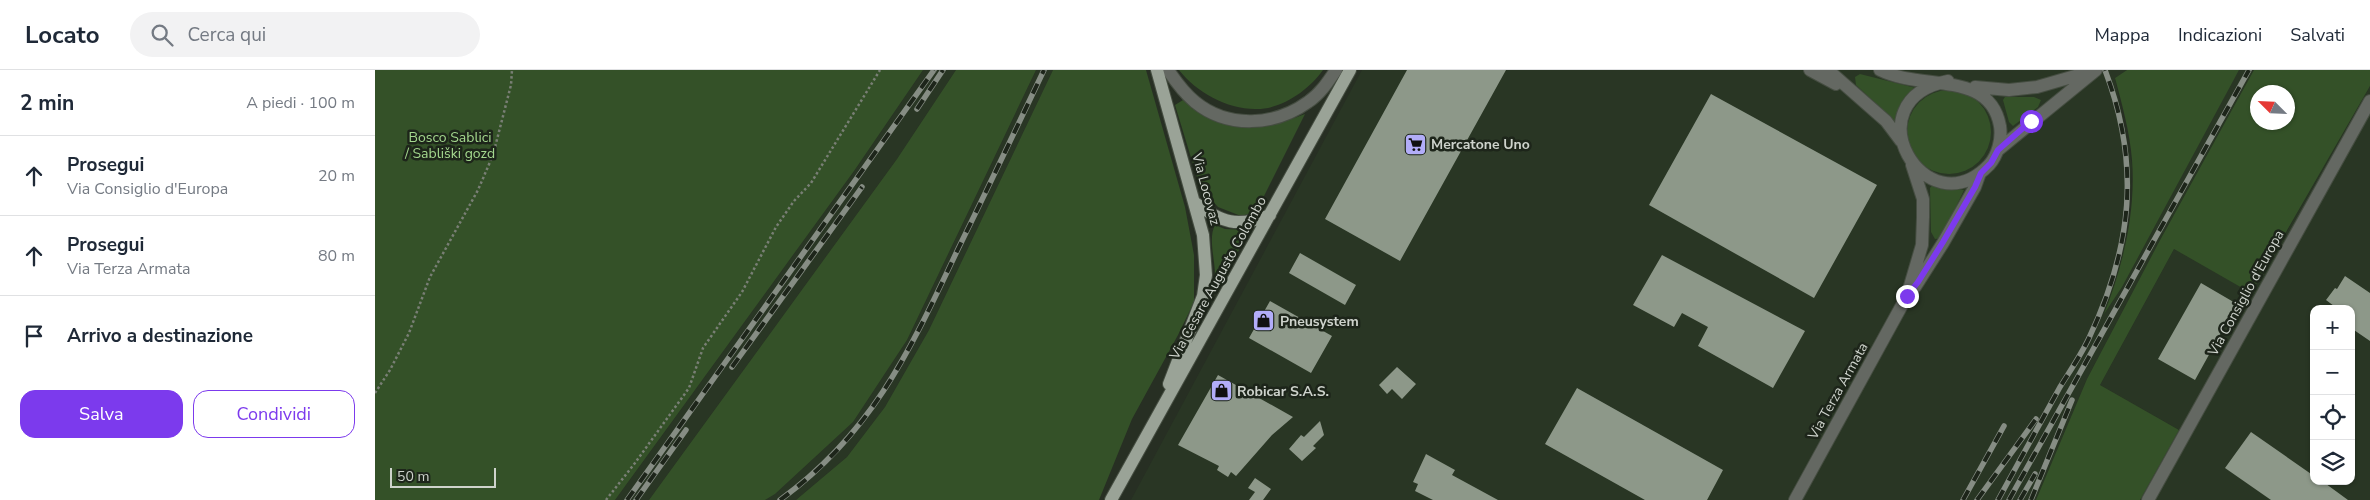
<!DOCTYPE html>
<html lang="it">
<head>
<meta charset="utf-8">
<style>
  body { margin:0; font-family:"Nunito Sans",sans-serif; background:#f2f2f3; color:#1f2937 }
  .controls { position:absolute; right:15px; bottom:15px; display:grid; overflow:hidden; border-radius:10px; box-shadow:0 1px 4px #0004 }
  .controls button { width:45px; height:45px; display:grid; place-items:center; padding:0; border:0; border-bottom:1px solid #e0e1e3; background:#fff; color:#1f2937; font:25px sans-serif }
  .compass { position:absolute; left:1875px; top:15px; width:45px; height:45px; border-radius:50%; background:#fff; box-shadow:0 1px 4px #0004; rotate:294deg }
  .scale { position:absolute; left:15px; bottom:12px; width:106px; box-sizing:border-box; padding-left:5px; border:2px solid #ced3cc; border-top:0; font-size:14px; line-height:18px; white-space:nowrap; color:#ced3cc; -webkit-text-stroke:4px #1d251a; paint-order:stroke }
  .stop { position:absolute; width:15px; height:15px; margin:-11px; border:4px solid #7c3aed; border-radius:50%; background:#fff }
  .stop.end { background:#7c3aed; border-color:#fff; box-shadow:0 1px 5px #0008 }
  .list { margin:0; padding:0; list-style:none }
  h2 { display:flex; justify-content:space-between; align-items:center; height:65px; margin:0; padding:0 20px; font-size:21px }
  h2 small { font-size:16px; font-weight:400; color:#747a83 }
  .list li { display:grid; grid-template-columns:32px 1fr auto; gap:15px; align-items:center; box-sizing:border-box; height:80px; padding:0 20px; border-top:1px solid #e0e1e3 }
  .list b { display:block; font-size:19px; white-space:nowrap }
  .list p { margin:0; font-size:16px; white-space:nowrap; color:#747a83 }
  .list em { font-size:16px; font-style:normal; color:#747a83 }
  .actions { display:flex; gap:10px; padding:15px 20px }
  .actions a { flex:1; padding:11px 0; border:1px solid #7c3aed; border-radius:15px; text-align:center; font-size:18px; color:#7c3aed }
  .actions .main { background:#7c3aed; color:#fff }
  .icon { flex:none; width:28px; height:28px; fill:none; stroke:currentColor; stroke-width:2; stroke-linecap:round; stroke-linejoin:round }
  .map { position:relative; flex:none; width:1995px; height:430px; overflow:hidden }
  header { display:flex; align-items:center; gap:30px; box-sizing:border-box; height:70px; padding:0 25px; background:#fff; border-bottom:1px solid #e0e1e3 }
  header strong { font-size:24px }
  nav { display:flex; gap:28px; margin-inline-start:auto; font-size:18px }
  .search { width:350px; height:45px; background:#f2f2f3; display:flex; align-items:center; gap:12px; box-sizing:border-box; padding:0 18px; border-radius:28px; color:#747a83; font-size:19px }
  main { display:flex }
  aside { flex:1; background:#fff }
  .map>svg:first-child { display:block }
  .built { fill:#293624; fill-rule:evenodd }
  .green { fill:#345128; fill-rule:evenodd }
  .building { fill:#8d9889 }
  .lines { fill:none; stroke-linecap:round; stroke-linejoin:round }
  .minor-casing { stroke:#454d41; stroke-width:14 }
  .major-casing { stroke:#454d41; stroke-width:14 }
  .path { stroke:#797f75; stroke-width:2.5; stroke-dasharray:2.5 2.5; stroke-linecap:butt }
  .minor { stroke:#646862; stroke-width:12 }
  .major { stroke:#9aa397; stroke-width:12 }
  .rail-casing { stroke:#868d84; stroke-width:5.5 }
  .rail { stroke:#1d251a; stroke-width:4; stroke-dasharray:11; stroke-linecap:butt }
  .route { stroke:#7c3aed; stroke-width:6 }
  .labels { text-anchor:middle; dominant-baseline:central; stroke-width:5; stroke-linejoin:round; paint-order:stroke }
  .park-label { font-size:14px; fill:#a4d88e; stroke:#1d251a }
  .poi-label { font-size:14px; font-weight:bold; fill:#ced3cc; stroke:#1d251a; text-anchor:start }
  .street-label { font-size:14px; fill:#ced3cc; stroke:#1d251a }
</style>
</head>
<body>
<header>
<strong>Locato</strong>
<div class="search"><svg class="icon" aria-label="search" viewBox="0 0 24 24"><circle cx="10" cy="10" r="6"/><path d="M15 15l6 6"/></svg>Cerca qui</div>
<nav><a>Mappa</a><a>Indicazioni</a><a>Salvati</a></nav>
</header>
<main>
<aside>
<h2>2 min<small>A piedi · 100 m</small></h2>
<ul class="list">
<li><svg class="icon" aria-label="ahead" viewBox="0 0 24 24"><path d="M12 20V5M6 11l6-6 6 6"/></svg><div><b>Prosegui</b><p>Via Consiglio d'Europa</p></div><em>20 m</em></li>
<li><svg class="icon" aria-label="ahead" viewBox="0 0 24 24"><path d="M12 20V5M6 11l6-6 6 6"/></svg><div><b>Prosegui</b><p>Via Terza Armata</p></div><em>80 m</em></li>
<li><svg class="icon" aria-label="arrive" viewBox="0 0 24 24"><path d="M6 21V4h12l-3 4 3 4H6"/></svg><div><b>Arrivo a destinazione</b></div></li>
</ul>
<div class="actions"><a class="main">Salva</a><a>Condividi</a></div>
</aside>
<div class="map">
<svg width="1995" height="430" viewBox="0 0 1995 430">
  <rect width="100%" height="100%" fill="#272f23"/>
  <!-- built -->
  <path class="built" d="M548 0H581L522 89 274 430H240L479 101Z
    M661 0H678L554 260 510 337 472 387 421 430H390L400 424 478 352 532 270Z
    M987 0H1752L1740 8 1757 95 1755 130 1750 178 1731 241 1747 217 1858 10 1864 0H1879L1784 172 1712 309 1661 430H756Z
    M1995 16V430H1765L1804 360 1725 315 1799 179 1877 223ZM1939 239H1976V411H1939Z"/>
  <!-- green -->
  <path class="green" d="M0 0H548L479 101 240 430H0Z
    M581 0H661L532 270 478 352 400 424 390 430H274L522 89Z
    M678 0H771L810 137 819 185V232L803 265 757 349 724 430H421L472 387 510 337 554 260Z
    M804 0H948C934 20 906 40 880 39 852 39 821 22 804 0Z
    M1752 0H1864L1747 217 1729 244C1748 196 1761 142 1757 90 1755 63 1747 34 1740 8Z
    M1879 0H1995V16L1876 223 1799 179 1725 315 1804 360 1765 430H1661L1712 309 1784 172ZM1882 22H1912V52H1882Z
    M1485 4 1541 18 1526 35 1522 53 1481 15 1480 7Z
    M1532 62a42 42 0 1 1 84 0a42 42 0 1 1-84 0Z
    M1630 27H1659L1666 30 1663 37 1638 56 1634 52 1628 30Z
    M808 30C850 63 882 63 930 44L888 128 877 143 866 146 843 137 825 117 800 35Z
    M1558 114 1589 120 1566 168 1560 169 1556 162 1555 118Z
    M840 155 850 159 871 160 872 165 851 204 845 209 840 205C840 189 833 168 840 155Z"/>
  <!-- building -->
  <path class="building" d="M1032 0H1131L1025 191 950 149Z
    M1336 24 1502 115 1439 228 1274 135Z
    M925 183 981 215 970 235 914 203Z
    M1287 185 1430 261 1398 318 1323 276 1333 257 1307 243 1299 257 1258 235Z
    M1970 206 1995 223V271L1976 258V239H1963L1951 230 1960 218 1962 219Z
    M1826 213 1862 234 1820 310 1783 289Z
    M895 231 957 266 936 303 874 268Z
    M1022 297 1041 314 1027 329 1017 319 1012 324 1004 315Z
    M843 305 918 347 897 365 861 406 856 402 853 407 842 400 844 396 803 375Z
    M1202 318 1348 400 1332 430H1270L1170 374Z
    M945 351 949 365 938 376 941 378 927 391 914 379 926 365 929 367Z
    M1876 362 1939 406V411H1947L1973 430H1896L1850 398Z
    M1051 384 1080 400 1077 405 1123 430H1058L1040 421 1043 414 1038 412Z
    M880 408 896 419 888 430H874L880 422 873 418Z"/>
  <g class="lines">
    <defs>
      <path id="minor" d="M793 0C801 12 809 23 820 32 853 59 900 56 933 32 945 24 953 12 961 0
        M1435 0 1461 14
        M1453 0 1511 51 1526 71
        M1505 0C1547 21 1615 0 1625 56 1627 69 1623 85 1614 95 1550 161 1475 30 1573 11
        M1600 17 1634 20 1662 17 1714 2
        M1623 80 1721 0
        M1540 217 1568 173 1600 117 1605 103
        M1420 430 1532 226 1547 175 1548 147V129L1537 95
        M1773 430 1995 31"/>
      <path id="major" d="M782 0 828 165 831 205 828 226 794 314
        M819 132C847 153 862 158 895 145
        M736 430 975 0"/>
    </defs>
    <!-- minor casing -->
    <use href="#minor" class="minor-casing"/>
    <!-- major casing -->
    <use href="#major" class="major-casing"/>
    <!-- path -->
    <path class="path" d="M0 323 15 300 34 263 55 207 103 120 118 85 136 15 137 0
      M231 430 260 393 314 318 328 278 367 222 401 157 419 131 436 113 505 0"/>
    <!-- minor -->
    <use href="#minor" class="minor"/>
    <!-- major -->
    <use href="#major" class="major"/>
    <defs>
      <path id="rail" d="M542 39 568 0
        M357 297 487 117
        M252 430 559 0
        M261 430 311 360
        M405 430C499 362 536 278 584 177 613 118 641 59 669 0
        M1588 430 1629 356
        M1602 430 1661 349
        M1623 430C1644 392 1664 355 1685 317 1695 301 1706 285 1714 268 1757 177 1766 95 1730 0
        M1634 430 1874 0
        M1645 430 1660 404
        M1656 430 1697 330"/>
    </defs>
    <!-- rail casing -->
    <use href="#rail" class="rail-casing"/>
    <!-- rail -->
    <use href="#rail" class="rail"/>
  </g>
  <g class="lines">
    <!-- route -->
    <path class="route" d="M1532 226 1543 212 1568 172 1600 117 1606 103 1616 93 1623 80 1656 51"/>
  </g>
  <!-- icons -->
  <defs>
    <symbol id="supermarket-square" viewBox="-11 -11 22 22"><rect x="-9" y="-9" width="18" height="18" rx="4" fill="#b2adf9" stroke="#1d251a"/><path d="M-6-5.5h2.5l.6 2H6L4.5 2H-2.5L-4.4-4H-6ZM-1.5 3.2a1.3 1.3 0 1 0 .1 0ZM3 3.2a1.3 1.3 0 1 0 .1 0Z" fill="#111"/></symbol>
    <symbol id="shop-square" viewBox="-11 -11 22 22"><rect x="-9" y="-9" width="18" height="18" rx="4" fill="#b2adf9" stroke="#1d251a"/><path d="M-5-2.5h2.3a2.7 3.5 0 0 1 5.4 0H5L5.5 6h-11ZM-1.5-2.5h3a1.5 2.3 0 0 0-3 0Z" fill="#111"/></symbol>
  </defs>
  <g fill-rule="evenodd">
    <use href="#supermarket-square" x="1028" y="62" width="25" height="25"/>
    <use href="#shop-square" x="876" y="238" width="25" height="25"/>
    <use href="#shop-square" x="834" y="308" width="25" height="25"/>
  </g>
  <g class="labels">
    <!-- park labels -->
    <g class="park-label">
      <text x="75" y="67">Bosco Sablici<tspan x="75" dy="16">/ Sabliški gozd</tspan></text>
    </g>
    <!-- poi labels -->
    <g class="poi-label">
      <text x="1056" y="74">Mercatone Uno</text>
      <text x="905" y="251">Pneusystem</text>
      <text x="862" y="321">Robicar S.A.S.</text>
    </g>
    <!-- street labels -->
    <g class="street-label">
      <text transform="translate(831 119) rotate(75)">Via Locovaz</text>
      <text transform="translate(843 208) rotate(-61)">Via Cesare Augusto Colombo</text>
      <text transform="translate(1871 223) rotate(-61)">Via Consiglio d'Europa</text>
      <text transform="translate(1463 321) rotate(-61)">Via Terza Armata</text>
    </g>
  </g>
</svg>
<div class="controls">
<button>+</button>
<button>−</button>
<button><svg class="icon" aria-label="locate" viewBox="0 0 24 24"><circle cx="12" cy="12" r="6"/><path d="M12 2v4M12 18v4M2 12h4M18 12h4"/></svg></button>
<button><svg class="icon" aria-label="layers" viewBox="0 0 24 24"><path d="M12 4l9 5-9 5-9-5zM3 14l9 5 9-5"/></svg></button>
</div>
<svg class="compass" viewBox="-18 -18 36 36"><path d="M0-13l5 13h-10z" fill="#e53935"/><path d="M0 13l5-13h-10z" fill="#747a83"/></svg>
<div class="scale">50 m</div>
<div class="stop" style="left:1656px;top:51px"></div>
<div class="stop end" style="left:1532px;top:226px"></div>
</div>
</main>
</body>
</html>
